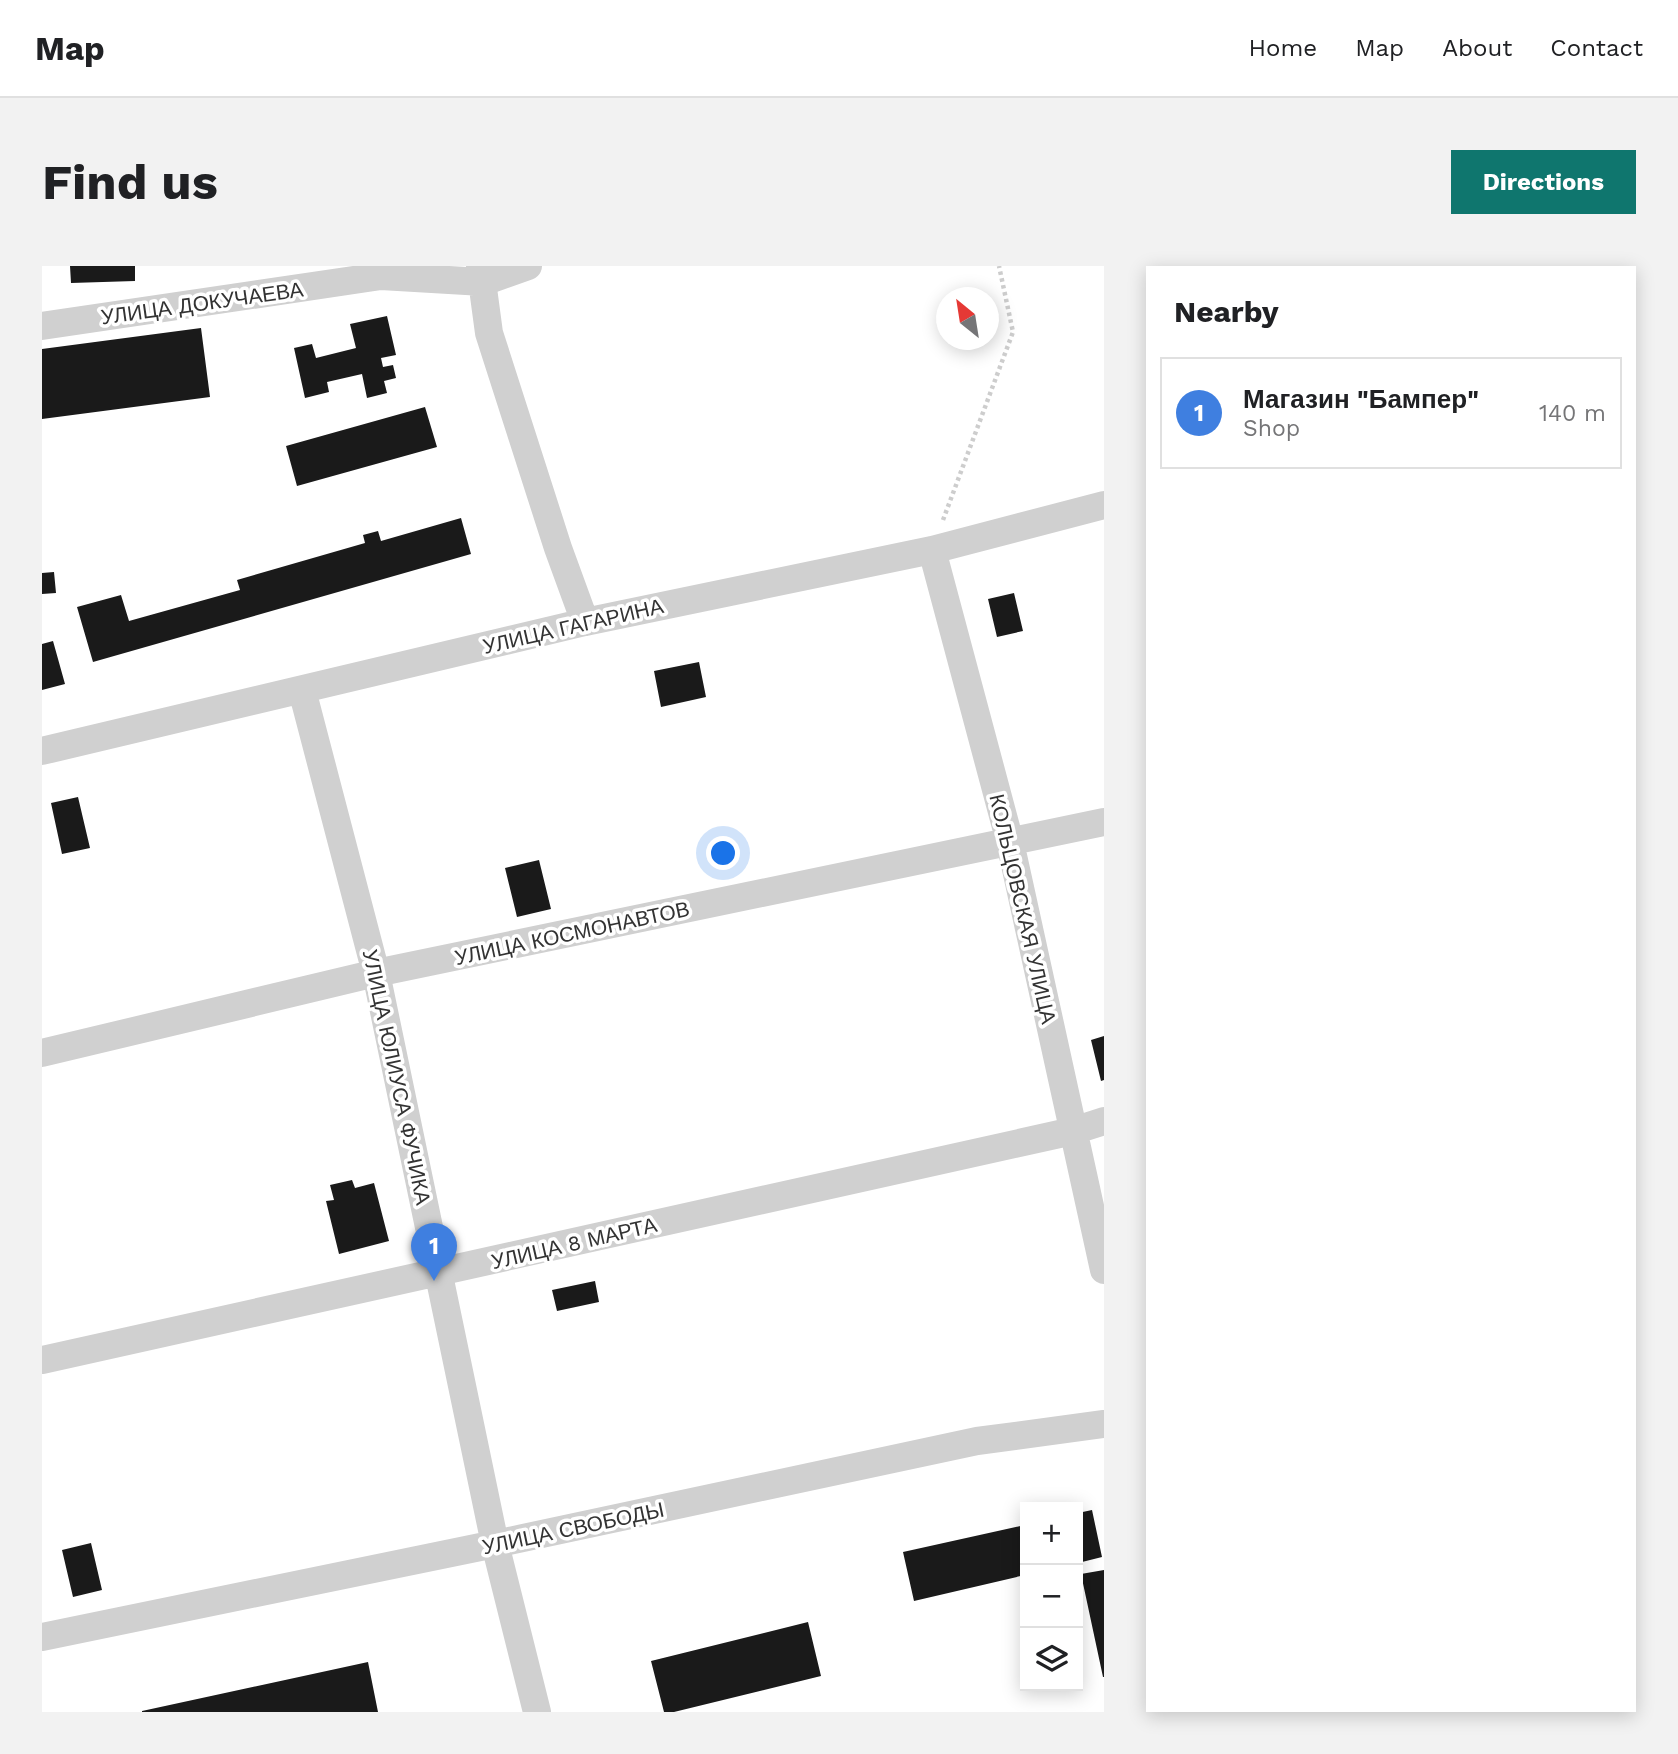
<!DOCTYPE html>
<html lang="en">
<head>
<meta charset="utf-8">
<style>
  body { margin:0; font-family:"Work Sans",sans-serif; background:#f2f2f2; color:#202124 }
  .controls { position:absolute; right:21px; bottom:21px; display:grid; overflow:hidden; border-radius:0px; box-shadow:0 4px 18px #0003 }
  .controls button { width:63px; height:63px; display:grid; place-items:center; padding:0; border:0; border-bottom:2px solid #e0e0e0; background:#fff; color:#202124; font:35px sans-serif }
  .compass { position:absolute; left:894px; top:21px; width:63px; height:63px; border-radius:50%; background:#fff; box-shadow:0 4px 18px #0003; rotate:330deg }
  .you { position:absolute; left:682px; top:588px; width:24px; height:24px; margin:-18px; border:5px solid #fff; border-radius:50%; background:#1a73e8; box-shadow:0 0 0 10px #1a73e833 }
  .badge { display:grid; place-items:center; width:46px; height:46px; border-radius:50%; background:#0f766e; color:#fff; font-size:23px; font-weight:700 }
  .pin { position:absolute; translate:-50% -58px; filter:drop-shadow(0 2px 4px #0008) }
  .pin::after { content:''; position:absolute; top:37px; width:24px; height:21px; background:inherit; clip-path:polygon(0 0,100% 0,50% 100%) }
  .list { margin:0; padding:0; list-style:none }
  h2 { display:flex; justify-content:space-between; align-items:center; height:91px; margin:0; padding:0 28px; font-size:30px }
  h2 small { font-size:23px; font-weight:400; color:#757577 }
  .list li { display:grid; grid-template-columns:46px 1fr auto; gap:21px; align-items:center; box-sizing:border-box; height:112px; margin:0 14px 14px; padding:0 14px; border:2px solid #e0e0e0; border-radius:0px }
  .list b { display:block; font-size:26px; white-space:nowrap }
  .list p { margin:0; font-size:23px; white-space:nowrap; color:#757577 }
  .list em { font-size:23px; font-style:normal; color:#757577 }
  .icon { flex:none; width:38px; height:38px; fill:none; stroke:currentColor; stroke-width:2; stroke-linecap:round; stroke-linejoin:round }
  .map { position:relative; flex:none; width:1062px; height:1446px; overflow:hidden; border-radius:0px }
  header { display:flex; align-items:center; gap:42px; box-sizing:border-box; height:98px; padding:0 35px; background:#fff; border-bottom:2px solid #e0e0e0 }
  header strong { font-size:33px }
  nav { display:flex; gap:38px; margin-inline-start:auto; font-size:24px }
  .intro { display:flex; align-items:center; justify-content:space-between; box-sizing:border-box; height:168px; padding:0 42px }
  h1 { margin:0; font-size:49px }
  .button { padding:18px 32px; border-radius:0px; background:#0f766e; color:#fff; font-size:24px; font-weight:700 }
  main { display:flex; gap:42px; padding:0 42px }
  aside { flex:1; background:#fff; border-radius:0px; box-shadow:0 4px 18px #0003 }
  .map>svg:first-child { display:block }
  .building { fill:#1a1a1a }
  .lines { fill:none; stroke-linecap:round; stroke-linejoin:round }
  .path { stroke:#cdcdcd; stroke-width:4.5; stroke-dasharray:3.5 3.5; stroke-linecap:butt }
  .minor { stroke:#d0d0d0; stroke-width:28 }
  .labels { text-anchor:middle; dominant-baseline:central; stroke-width:7; stroke-linejoin:round; paint-order:stroke }
  .street-label { font-size:21px; fill:#333; stroke:#fff }
</style>
</head>
<body>
<header>
<strong>Map</strong>
<nav><a>Home</a><a>Map</a><a>About</a><a>Contact</a></nav>
</header>
<div class="intro"><h1>Find us</h1><a class="button">Directions</a></div>
<main>
<div class="map">
<svg width="1062" height="1446" viewBox="0 0 1062 1446">
  <rect width="100%" height="100%" fill="#fff"/>
  <!-- building -->
  <path class="building" d="M28 0H93V15L29 17Z
    M345 50 354 89 339 92 341 101 351 99 354 112 342 115 345 127 325 132 320 108 285 116 287 126 263 132 252 82 270 78 274 92 314 82 308 58Z
    M159 62 168 131 0 153V83Z
    M383 141 395 181 255 220 244 180Z
    M419 252 429 288 51 396 35 341 79 329 87 355 198 324 195 314 323 277 321 269 336 265 339 275Z
    M12 306 14 327 0 328V307Z
    M972 327 981 365 955 371 946 333Z
    M11 375 23 418 0 424V378Z
    M657 396 664 431 619 441 612 405Z
    M36 531 48 582 20 588 9 537Z
    M497 594 509 643 475 651 463 602Z
    M1062 770V814L1059 815 1049 774Z
    M310 914 313 922 332 917 347 975 297 988 284 935 292 934 288 919Z
    M553 1015 557 1036 515 1045 510 1024Z
    M1050 1244 1060 1291 1036 1297V1247Z
    M983 1259V1309L872 1335 861 1286Z
    M49 1277 60 1324 31 1331 20 1284Z
    M1062 1304V1411H1061L1039 1308Z
    M766 1356 779 1410 632 1446H622L609 1395Z
    M326 1396 336 1446H100V1445Z"/>
  <g class="lines">
    <!-- path -->
    <path class="path" d="M901 254 971 66 957 0"/>
    <!-- minor -->
    <path class="minor" d="M438 0 447 67 516 282 543 356
      M0 60 339 10 441 16 486 0
      M890 284 968 576 1062 1004
      M260 424 334 707 453 1278 495 1446
      M0 485 543 356 890 284 1062 239
      M0 787 334 707 1062 556
      M0 1094 1031 865 1062 855
      M0 1371 453 1278 935 1175 1062 1158"/>
  </g>
  <g class="labels">
    <!-- street labels -->
    <g class="street-label">
      <text transform="translate(160 37) rotate(-8)">УЛИЦА ДОКУЧАЕВА</text>
      <text transform="translate(531 360) rotate(-13)">УЛИЦА ГАГАРИНА</text>
      <text transform="translate(981 643) rotate(77)">КОЛЬЦОВСКАЯ УЛИЦА</text>
      <text transform="translate(530 667) rotate(-12)">УЛИЦА КОСМОНАВТОВ</text>
      <text transform="translate(355 811) rotate(78)">УЛИЦА ЮЛИУСА ФУЧИКА</text>
      <text transform="translate(532 977) rotate(-13)">УЛИЦА 8 МАРТА</text>
      <text transform="translate(531 1262) rotate(-12)">УЛИЦА СВОБОДЫ</text>
    </g>
  </g>
</svg>
<div class="controls">
<button>+</button>
<button>−</button>
<button><svg class="icon" aria-label="layers" viewBox="0 0 24 24"><path d="M12 4l9 5-9 5-9-5zM3 14l9 5 9-5"/></svg></button>
</div>
<svg class="compass" viewBox="-18 -18 36 36"><path d="M0-13l5 13h-10z" fill="#e53935"/><path d="M0 13l5-13h-10z" fill="#757577"/></svg>
<div class="you"></div>
<div class="pin badge" style="left:392px;top:1015px;background:#3f7fe0">1</div>
</div>
<aside>
<h2>Nearby<small></small></h2>
<ul class="list">
<li><span class="badge" style="background:#3f7fe0">1</span><div><b>Магазин &quot;Бампер&quot;</b><p>Shop</p></div><em>140 m</em></li>
</ul>
</aside>
</main>
</body>
</html>
